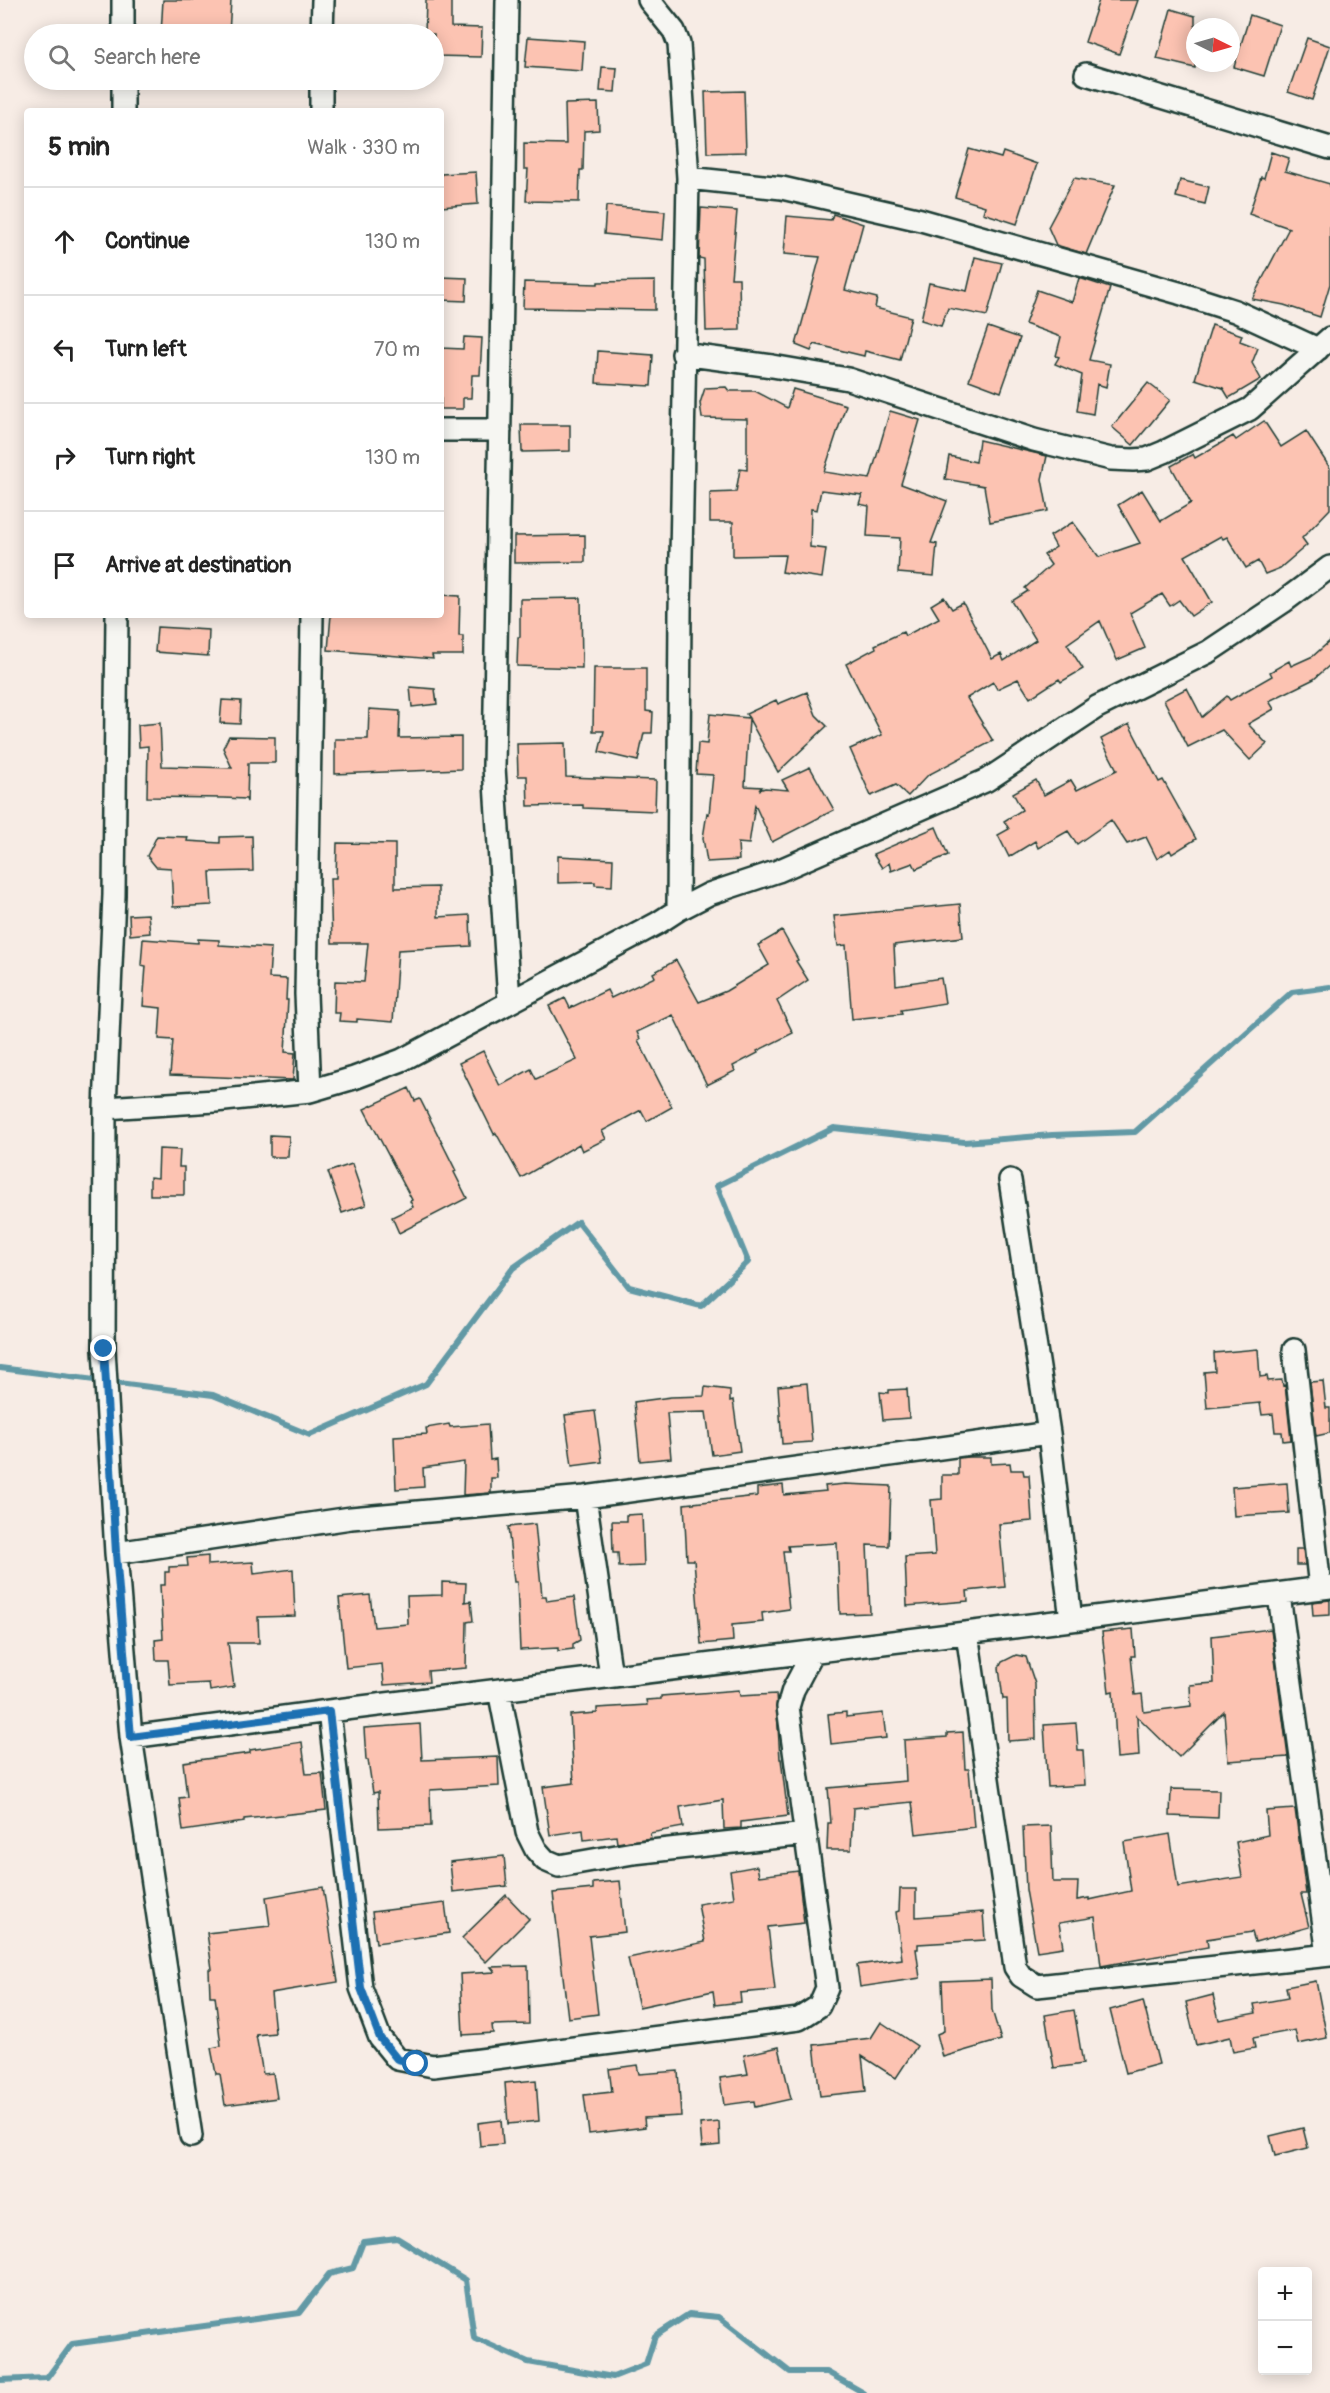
<!DOCTYPE html>
<html lang="en">
<head>
<meta charset="utf-8">
<style>
  body { margin:0; font-family:Pangolin,sans-serif; background:#f2f2f2; color:#222 }
  .controls { position:absolute; right:18px; bottom:18px; display:grid; overflow:hidden; border-radius:6px; box-shadow:0 3px 15px #0003 }
  .controls button { width:54px; height:54px; display:grid; place-items:center; padding:0; border:0; border-bottom:2px solid #e0e0e0; background:#fff; color:#222; font:30px sans-serif }
  .compass { position:absolute; left:1186px; top:18px; width:54px; height:54px; border-radius:50%; background:#fff; box-shadow:0 3px 15px #0003; rotate:95deg }
  .stop { position:absolute; width:18px; height:18px; margin:-14px; border:4px solid #1f6fb2; border-radius:50%; background:#fff }
  .stop.end { background:#1f6fb2; border-color:#fff; box-shadow:0 2px 6px #0008 }
  .list { margin:0; padding:0; list-style:none }
  h2 { display:flex; justify-content:space-between; align-items:center; height:78px; margin:0; padding:0 24px; font-size:26px }
  h2 small { font-size:20px; font-weight:400; color:#767676 }
  .list li { display:grid; grid-template-columns:39px 1fr auto; gap:18px; align-items:center; box-sizing:border-box; height:108px; padding:0 24px; border-top:2px solid #e0e0e0 }
  .list b { display:block; font-size:22px; white-space:nowrap }
  .list em { font-size:20px; font-style:normal; color:#767676 }
  .icon { flex:none; width:33px; height:33px; fill:none; stroke:currentColor; stroke-width:2; stroke-linecap:round; stroke-linejoin:round }
  .map { position:relative; flex:none; width:1330px; height:2393px; overflow:hidden }
  .search { position:absolute; background:#fff; box-shadow:0 3px 15px #0003; left:24px; top:24px; width:420px; height:66px; display:flex; align-items:center; gap:15px; box-sizing:border-box; padding:0 21px; border-radius:33px; color:#767676; font-size:22px }
  .panel { position:absolute; background:#fff; box-shadow:0 3px 15px #0003; left:24px; top:108px; width:420px; height:510px; border-radius:6px }
  .map>svg:first-child { display:block }
  .lines { fill:none; stroke-linecap:round; stroke-linejoin:round }
  .stream { stroke:#6299a5; stroke-width:6 }
  .building { fill:#fcc3b2; stroke:#1f3d34; stroke-width:1.5 }
  .minor-casing { stroke:#1f3d34; stroke-width:26 }
  .minor { stroke:#f6f6f2; stroke-width:21 }
  .route { stroke:#1f6fb2; stroke-width:8 }
</style>
</head>
<body>
<div class="map">
<svg width="1330" height="2393" viewBox="0 0 1330 2393">
  <rect width="100%" height="100%" fill="#f7ece5"/>
  <filter id="ink" filterUnits="userSpaceOnUse"><feTurbulence type="fractalNoise" baseFrequency=".0167" numOctaves="2"/><feDisplacementMap in="SourceGraphic" scale="12" xChannelSelector="R" yChannelSelector="G"/><feConvolveMatrix kernelMatrix="1 2 1 2 8 2 1 2 1" color-interpolation-filters="sRGB"/></filter>
  <g filter="url(#ink)">
    <g class="lines">
      <!-- stream -->
      <path class="stream" d="M0 1368 213 1395 310 1435 426 1384 513 1268 578 1222 629 1287 701 1306 748 1262 717 1186 834 1128 964 1142 1052 1135 1135 1132 1292 992 1330 987
        M0 2380 47 2378 72 2344 299 2313 329 2274 353 2268 363 2242 397 2238 466 2280 474 2338 528 2362 613 2377 646 2364 655 2336 689 2314 719 2317 790 2372H827L864 2393"/>
    </g>
    <!-- building -->
    <path class="building" d="M163 0H231L229 34H161Z
      M426 0H451V27L482 28 481 57 434 56V34H425Z
      M1099 0H1138L1119 54 1085 42Z
      M1171 9 1195 16V68L1157 59Z
      M1250 15 1280 25 1264 76 1234 67Z
      M528 37 584 41 582 71 525 67Z
      M1307 38 1330 46 1312 100 1288 92Z
      M602 67 617 68 615 92 600 91Z
      M744 91 746 152 707 153 705 92Z
      M598 103 599 130 584 131 583 170H580L579 202 526 201 528 169H524V143L566 144 565 104Z
      M969 149 1001 158 1003 152 1037 164 1017 224 983 213 985 206 955 197Z
      M1271 152 1289 158 1285 171 1330 184V284L1320 317 1284 305 1252 299 1289 228 1249 214 1261 177 1264 178Z
      M476 172 478 204 441 207V174Z
      M1074 178 1115 185 1086 254 1056 245 1048 227Z
      M1180 180 1209 187 1205 204 1176 197Z
      M606 206 665 211 663 240 604 234Z
      M701 208 737 211 731 278H739L740 330 706 331 704 259 699 258Z
      M833 214 863 224 845 290 877 298 875 308 911 317 900 360 865 351 864 356 814 344 811 351 796 345 820 257 784 254 787 216 831 220Z
      M975 257 1002 263 987 316 948 308 941 326 921 320 929 283 967 291Z
      M441 277 467 278 466 301 441 300Z
      M1079 278 1110 288 1089 360 1110 364 1106 387 1097 384 1093 414 1077 411 1082 375 1055 364 1059 357 1056 356 1061 337 1025 324 1037 290 1072 302Z
      M655 281V310L523 308 524 282 598 284V282Z
      M1212 325 1242 335 1240 341 1258 348 1252 363 1261 379 1229 398 1223 388 1195 379Z
      M988 327 1020 338 1001 392 969 380Z
      M464 337 482 338 480 375H472L471 398H463V409H441V348L463 349Z
      M598 351 653 355 651 386 596 383Z
      M1148 383 1170 400 1133 445 1112 427Z
      M726 387 729 391H755L787 408 793 389 846 405 824 472 870 479 890 411 920 420 901 484 947 501 931 543 937 544 934 576 898 573 900 538 867 536 869 506 859 504 862 495 821 490 817 510 811 509 810 547 826 549 822 578 782 572 785 555 733 556V522H710V493L736 492 740 469 747 470V419L702 418 700 403 705 388Z
      M1264 421 1281 447 1306 431 1330 468V509L1302 538 1307 545 1280 568 1265 574 1258 561 1246 568 1227 537 1223 539 1221 536 1185 556 1212 602 1191 616 1179 600 1170 606 1162 594 1130 613 1145 648 1117 660 1100 621 1067 644 1083 669 1061 682 1059 679 1030 698 1018 679 997 689 993 682 967 698 993 741 928 775 908 796 896 785 871 796 850 749 882 735 846 664 876 648 875 645 903 632 905 636 939 618 931 605 944 597 952 609 963 603 992 659 1001 654 1004 661 1036 640 1012 601 1028 591 1025 588 1051 565 1044 555 1056 547 1050 536 1073 522 1099 557 1140 543 1118 505 1142 490 1161 521 1191 503 1171 466 1193 454 1195 458 1233 436 1236 440Z
      M521 425H570V451L522 452Z
      M979 440 1047 456 1042 479 1048 511 990 522 984 486 945 479 949 456 976 462Z
      M585 535V562L514 563V536Z
      M441 595 460 596 459 636H463V655H432L433 659 328 650 331 615H441Z
      M581 598 582 668 517 666 518 637H520V599Z
      M157 627 209 630 208 656 155 652Z
      M1330 641V665L1314 679 1269 701 1274 709 1248 724 1267 744 1250 760 1222 730 1188 747 1164 700 1187 688 1202 717 1227 696 1230 700 1272 676 1270 672 1289 661 1291 666 1313 656Z
      M594 668H646V711L653 712 652 733H644L638 761 599 752 604 731H593Z
      M410 687 435 689 437 704 412 707Z
      M807 692 816 715 827 726 778 772 749 719 745 786 762 787 759 790 765 788 788 790 782 780 810 767 834 810 772 842 755 805 749 844 738 843 739 860 707 862 703 838 707 813 709 814 713 775 696 774 698 743 707 744 710 714 749 718 746 714 776 700 778 704Z
      M222 700 241 701 240 724 220 723Z
      M369 709 400 711 399 738 461 737V769L335 774V739H368Z
      M160 723 162 766 232 768 223 748 229 736 275 737V763H248L247 802 246 799 224 798 147 797 148 746 139 747 138 725Z
      M1129 724 1159 782 1163 780 1196 839 1172 854 1170 850 1157 859 1146 837 1127 844 1111 820 1077 844 1068 831 1038 848 1035 841 1009 857 998 835 1009 829 1004 821 1022 810 1013 793 1036 780 1044 795 1071 780 1077 790 1117 770 1101 739Z
      M565 743 566 777 656 780 655 811 583 808V805L528 806 527 776H518L517 744Z
      M936 827 948 855 916 869 913 863 891 871 889 863 882 868 873 854Z
      M157 836 188 837 187 841 220 843V837L252 836 253 871 210 872 212 905 173 907 171 868 156 867 147 856Z
      M337 843 395 844V888L438 887V917L470 915 471 946 398 950 393 1022 357 1019V1022L339 1021 340 1013H334L335 981 364 982 368 943H332L330 878H336Z
      M558 856 613 859 612 886 595 885V882L558 883Z
      M960 904 963 937 894 945 896 985 941 978 945 1003 901 1010 902 1014 852 1019 846 945 838 946 834 916Z
      M148 914 150 933 130 935 129 915Z
      M782 931 798 960 796 961 808 980 777 1001 793 1033 757 1051 758 1053 733 1066 735 1071 707 1085 673 1015 637 1032 640 1039 638 1040 672 1107 647 1121 641 1110 602 1131 606 1139 582 1151 579 1144 521 1178 496 1133 494 1134 459 1063 483 1051 500 1086 531 1069 536 1079 577 1060 549 1006 565 998 570 1008 607 990 611 998 655 977 653 973 676 960 699 1002 726 991 769 965 758 945Z
      M143 939 198 943V939L219 940V945L271 948 269 978 287 979 286 1000H288L285 1052 295 1053 293 1080 170 1075 173 1040 159 1039 161 1008 143 1006 146 966 141 965Z
      M409 1088 415 1101 420 1099 456 1171 454 1172 467 1198 399 1233 392 1217 413 1207 410 1201 412 1200 364 1109Z
      M270 1135 289 1136 288 1157H270Z
      M159 1149 180 1150 179 1167H184V1195H150V1177L158 1178Z
      M352 1164 366 1205 342 1213 328 1172Z
      M1258 1349 1260 1377 1267 1376 1268 1381 1282 1380 1283 1386 1285 1385 1291 1440 1283 1441 1282 1432H1275L1273 1414 1262 1415 1260 1403 1207 1408 1204 1372 1215 1371 1214 1353Z
      M1323 1381 1326 1408H1330V1433L1316 1436 1310 1382Z
      M807 1383 812 1442 782 1444 778 1386Z
      M705 1387 730 1390V1401L733 1400 740 1451 712 1455 706 1412 667 1413 671 1458 640 1461 634 1402 671 1397 704 1396Z
      M907 1389 909 1418 883 1420 880 1392 889 1393V1390Z
      M595 1411 602 1462 572 1466 565 1415Z
      M449 1424 450 1427 488 1424 490 1460 496 1459 497 1478H491V1493L463 1495 464 1462 423 1468 424 1487 396 1489 394 1436 427 1434 426 1428Z
      M968 1457H991V1464L1010 1463 1011 1470H1023L1024 1475H1029L1032 1521 999 1524 1005 1587 967 1591 968 1601 907 1606 905 1557 935 1555 931 1500 942 1499V1475H958V1458Z
      M1287 1483 1289 1513 1234 1516 1232 1487Z
      M845 1484 891 1486 889 1546 867 1545 870 1613 840 1614 837 1543 788 1546 789 1551H783L789 1609 762 1613 763 1622 732 1625 733 1641 701 1644 694 1560H687L684 1504 757 1496V1488L783 1485 784 1495 826 1491 825 1486Z
      M642 1514 644 1566 619 1567 618 1553H613L612 1521H626V1515Z
      M535 1524 542 1596H546L547 1601 574 1597 580 1640 573 1644V1649L558 1651V1648L520 1650 517 1582H514L508 1527Z
      M1296 1549H1303L1305 1565H1296Z
      M208 1556V1565L253 1562 254 1574 293 1569 295 1616 258 1617 259 1643H228L234 1687 210 1691 209 1683 170 1685 168 1660H156L155 1640 163 1639 160 1585H165V1572H169V1567L188 1566 187 1558Z
      M442 1582 466 1583 465 1602 471 1601 473 1621 467 1622 466 1668 428 1671 429 1682 384 1685 382 1664 346 1668 339 1598 370 1595 374 1627 408 1624 407 1596 442 1595Z
      M1330 1600V1615L1313 1616 1312 1602Z
      M1133 1629 1135 1656H1131L1135 1695 1142 1694 1144 1712 1191 1706 1190 1685 1214 1683 1212 1636 1271 1629 1288 1757 1228 1761 1224 1712 1179 1757 1137 1716 1139 1756 1117 1758 1113 1691 1109 1692 1102 1632Z
      M1016 1655 1026 1657 1035 1684 1036 1739 1008 1741 1007 1699H1003L999 1668 1002 1662Z
      M739 1690 740 1696 776 1694 780 1759H781L788 1816 741 1822V1828L724 1829 723 1800 680 1807 683 1827 650 1833 651 1838 617 1843 616 1836 584 1840 583 1830 550 1835 543 1787 574 1783 570 1715 597 1713V1708L647 1705 646 1700 661 1699V1696Z
      M846 1712V1717L883 1713 886 1738 831 1744 828 1714Z
      M1076 1723 1078 1750H1083L1085 1785 1048 1787 1044 1725Z
      M420 1724 422 1760 498 1757 499 1786 430 1790 431 1826 379 1828 378 1792 373 1793 368 1760H366L364 1728Z
      M963 1732 965 1769H969L974 1827 916 1834 912 1802 853 1808 851 1850H827L828 1823H831L828 1788 906 1781 904 1740 947 1737V1733Z
      M302 1742 306 1774 322 1773 326 1810 244 1819V1822L183 1831 179 1798 187 1797 183 1762 250 1753V1750Z
      M1171 1789 1219 1790 1218 1818 1170 1816Z
      M1295 1809 1306 1894H1301L1309 1927 1255 1942 1252 1932 1207 1939 1208 1947 1101 1966 1095 1917 1059 1923 1063 1947 1037 1951 1026 1890 1023 1827 1051 1826 1053 1882H1078L1077 1900 1089 1898V1900L1131 1891 1124 1842 1170 1834 1178 1887 1242 1877 1236 1842 1268 1835 1266 1811Z
      M504 1856 507 1886 453 1892 450 1862Z
      M757 1866 759 1876 798 1871 804 1923 768 1927 775 1990 740 1993 741 2002 715 2005 713 1991 639 2007 628 1958 705 1942 698 1904 734 1898 730 1871Z
      M620 1881 625 1932 589 1936 598 2014 568 2018 553 1893 593 1889V1883Z
      M323 1887 338 1982 271 1993 275 2033 256 2035 263 2074 273 2073 277 2098 225 2105 220 2074H216L211 2048 221 2046 215 1996H210L209 1969H212L207 1933 270 1926 266 1897Z
      M900 1889H916V1917L983 1912 985 1940 918 1944V1949H916L920 1978 860 1987 857 1965 902 1959 896 1912 899 1911Z
      M506 1895 529 1919 486 1962 462 1938Z
      M445 1903 449 1933 376 1943 372 1912Z
      M528 1966 529 2024 492 2025 493 2033 463 2035 460 1974 495 1972 491 1967Z
      M991 1979 992 2010 1001 2040 943 2057 937 2034 944 2031 942 1981Z
      M1316 1981 1327 2038 1298 2044 1295 2030 1253 2038 1255 2048 1233 2052 1230 2037 1196 2045 1186 2002 1213 1995 1219 2020 1256 2013 1254 2004 1288 1998 1286 1987Z
      M1143 2001 1159 2064 1126 2073 1110 2010Z
      M1074 2010 1083 2064 1054 2068 1045 2015Z
      M881 2022 917 2046 896 2078 862 2056 866 2091 820 2096 814 2045 871 2038Z
      M779 2047 791 2099 755 2107 754 2101 724 2105 720 2078 748 2074 744 2055Z
      M637 2065 639 2074 678 2071 681 2116 644 2118 645 2127 589 2134 584 2095 612 2092 609 2069Z
      M536 2080 539 2121 508 2124 505 2083Z
      M501 2120 503 2144 480 2146 478 2123Z
      M719 2122 720 2145 702 2147 700 2124Z
      M1303 2128 1308 2148 1275 2156 1270 2136Z"/>
    <g class="lines">
      <defs>
        <path id="minor" d="M123 0V34
          M507 0 494 767 509 1002
          M322 34 323 0
          M1086 74 1330 148
          M123 80V111
          M321 111V80
          M688 178 782 188 921 220 1179 293 1235 311 1318 349
          M683 354 772 366 848 379 1034 440 1111 459 1133 460 1147 459 1164 452 1250 409 1330 338
          M441 430H500
          M117 615 114 895 105 1108 104 1349 116 1553 131 1737 191 2136
          M678 910 709 894 778 871 987 780 1097 707 1208 652 1283 602 1330 567
          M310 1091 354 1078 402 1060 658 923 678 910 680 611 688 178 679 44 674 31 649 0
          M105 1108 215 1101 310 1091 306 994 312 615
          M1294 1350 1320 1588
          M585 1497 611 1676
          M116 1553 351 1518 585 1497 1049 1433
          M1279 1595 1328 1955
          M1071 1620 1330 1587
          M967 1633 1015 1967 1021 1976 1037 1986 1330 1955
          M499 1690 527 1832 536 1850 545 1860 559 1866 633 1853 806 1834
          M329 1711 361 1988 380 2038 397 2059 433 2066 799 2019 819 2006 827 1988 788 1707 793 1690 813 1652
          M131 1737 329 1711 1071 1620 1049 1433 1010 1180"/>
      </defs>
      <!-- minor casing -->
      <use href="#minor" class="minor-casing"/>
      <!-- minor -->
      <use href="#minor" class="minor"/>
    </g>
  </g>
  <g class="lines" filter="url(#ink)">
    <!-- route -->
    <path class="route" d="M104 1349 116 1553 131 1737 329 1711 361 1988 380 2038 397 2059 416 2064"/>
  </g>
</svg>
<div class="controls">
<button>+</button>
<button>−</button>
</div>
<svg class="compass" viewBox="-18 -18 36 36"><path d="M0-13l5 13h-10z" fill="#e53935"/><path d="M0 13l5-13h-10z" fill="#767676"/></svg>
<div class="stop" style="left:416px;top:2064px"></div>
<div class="stop end" style="left:104px;top:1349px"></div>
<div class="search"><svg class="icon" aria-label="search" viewBox="0 0 24 24"><circle cx="10" cy="10" r="6"/><path d="M15 15l6 6"/></svg>Search here</div>
<section class="panel">
<h2>5 min<small>Walk · 330 m</small></h2>
<ul class="list">
<li><svg class="icon" aria-label="ahead" viewBox="0 0 24 24"><path d="M12 20V5M6 11l6-6 6 6"/></svg><div><b>Continue</b></div><em>130 m</em></li>
<li><svg class="icon" aria-label="left" viewBox="0 0 24 24"><path d="M17 20v-9H6M10 6l-5 5 5 5"/></svg><div><b>Turn left</b></div><em>70 m</em></li>
<li><svg class="icon" aria-label="right" viewBox="0 0 24 24"><path d="M7 20v-9h11M14 6l5 5-5 5"/></svg><div><b>Turn right</b></div><em>130 m</em></li>
<li><svg class="icon" aria-label="arrive" viewBox="0 0 24 24"><path d="M6 21V4h12l-3 4 3 4H6"/></svg><div><b>Arrive at destination</b></div></li>
</ul>
</section>
</div>
</body>
</html>
